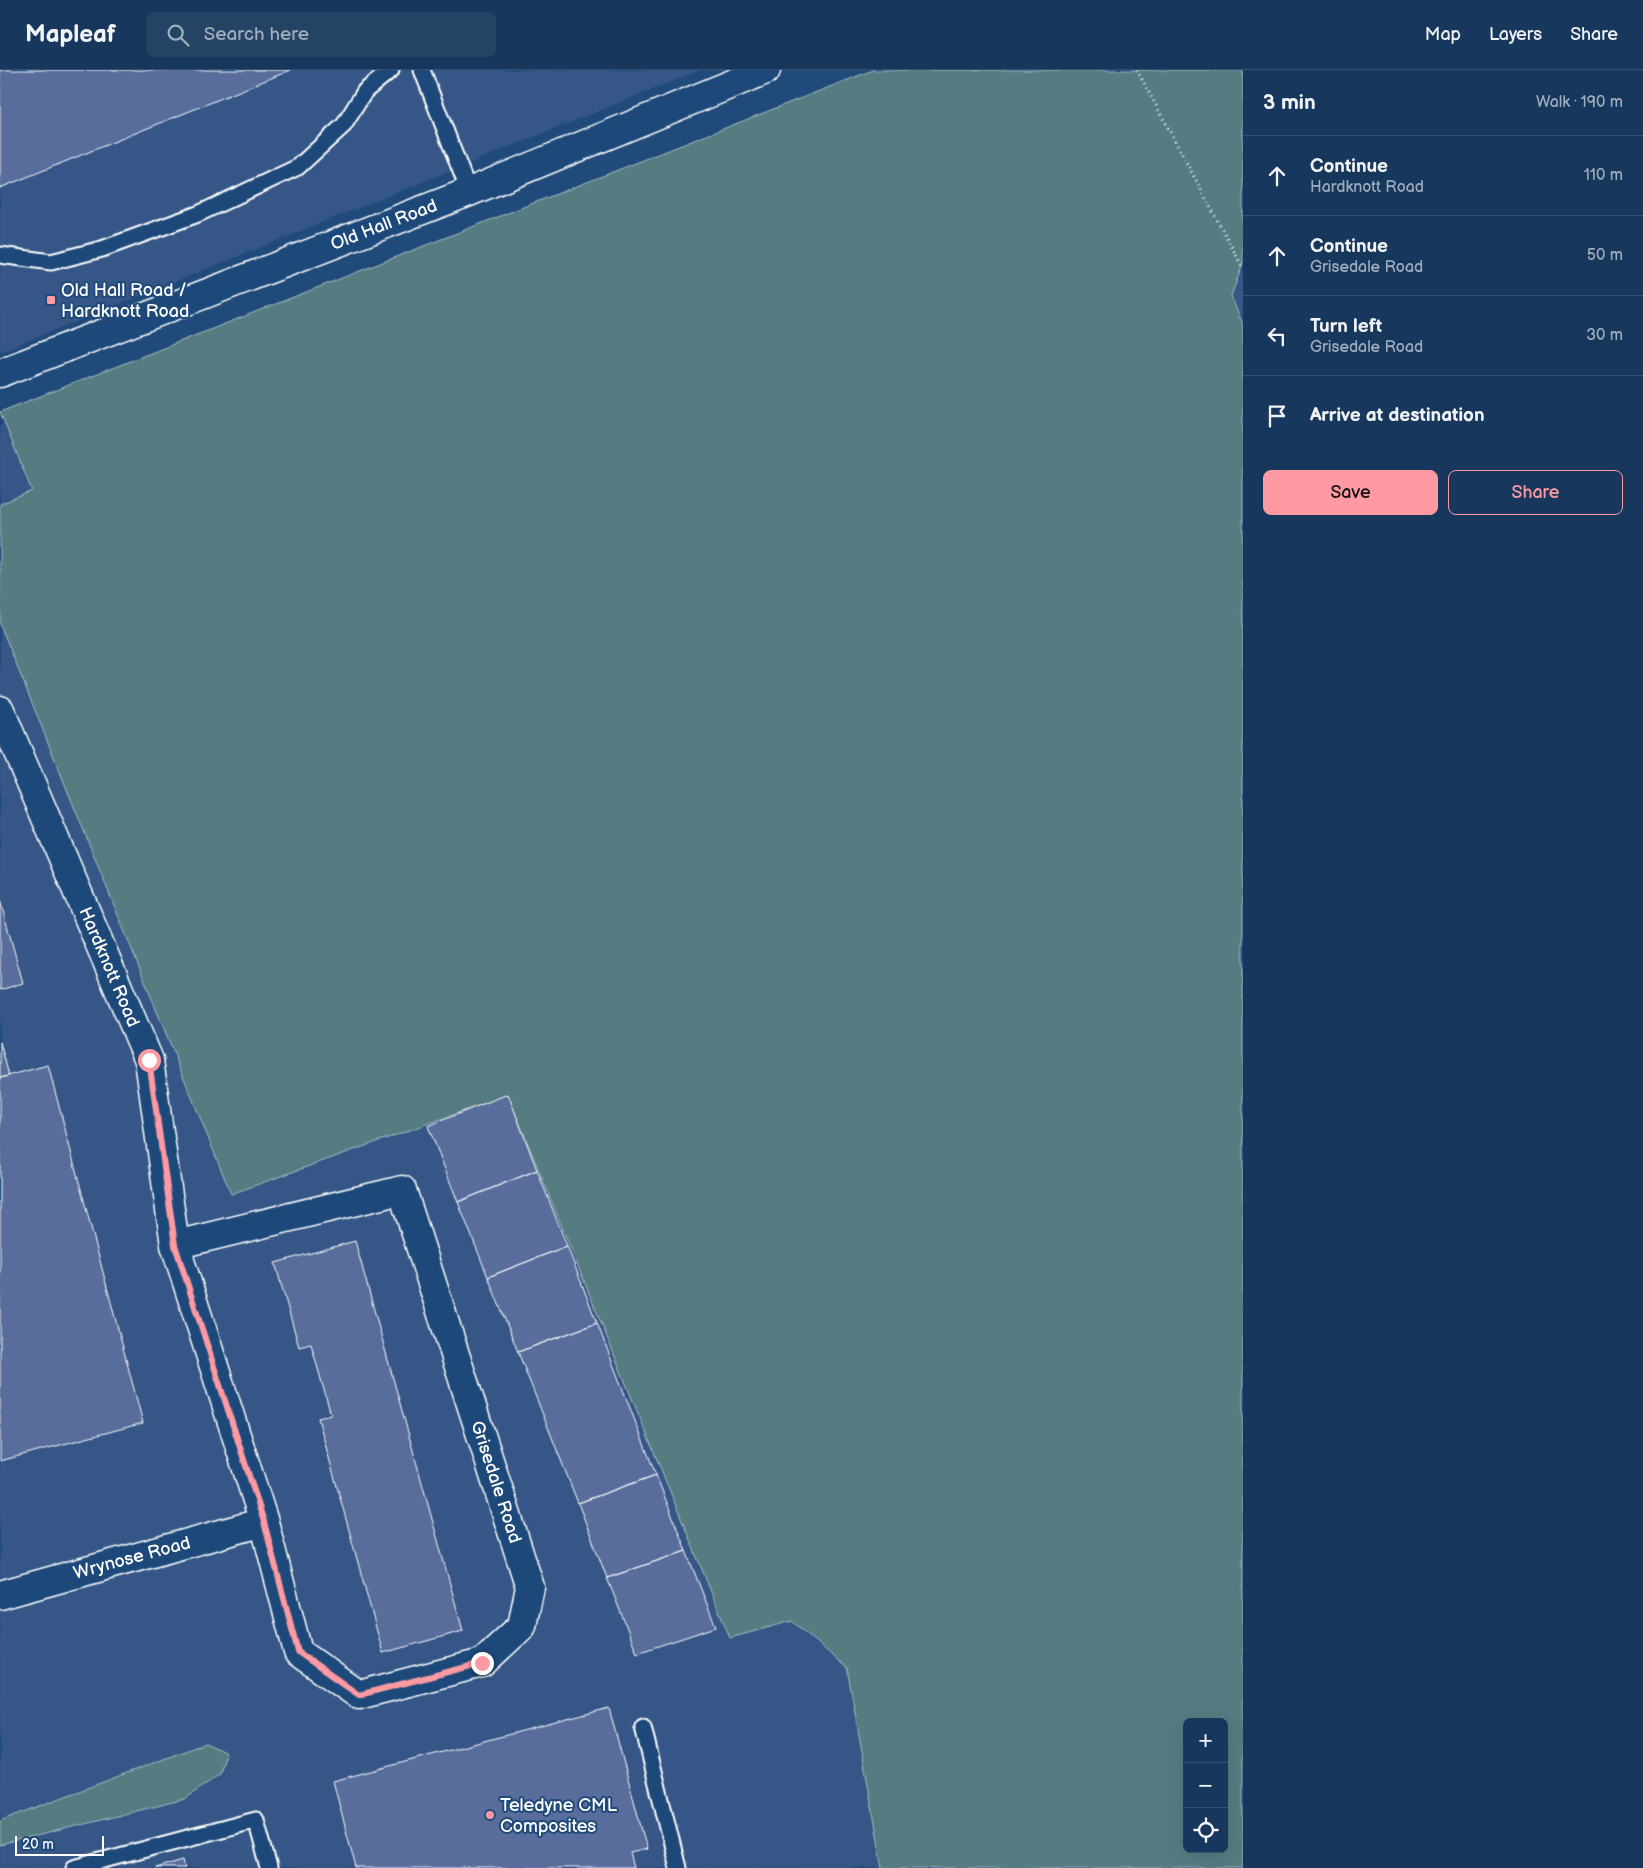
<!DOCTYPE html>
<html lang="en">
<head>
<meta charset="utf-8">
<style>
  body { margin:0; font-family:"Balsamiq Sans",sans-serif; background:#244365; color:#f1f3f6 }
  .controls { position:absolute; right:15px; bottom:15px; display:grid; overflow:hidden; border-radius:8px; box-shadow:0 5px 20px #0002 }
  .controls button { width:45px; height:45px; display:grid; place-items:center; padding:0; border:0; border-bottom:1px solid #365272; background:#17385c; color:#f1f3f6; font:25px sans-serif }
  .scale { position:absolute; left:15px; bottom:12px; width:89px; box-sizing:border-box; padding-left:5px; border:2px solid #fff; border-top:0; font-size:14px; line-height:18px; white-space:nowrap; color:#fff; -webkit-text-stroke:4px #1f4a7a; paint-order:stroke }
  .stop { position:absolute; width:15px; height:15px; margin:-11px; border:4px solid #ff9aa2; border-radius:50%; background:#fff }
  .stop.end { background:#ff9aa2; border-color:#fff; box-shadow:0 1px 5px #0008 }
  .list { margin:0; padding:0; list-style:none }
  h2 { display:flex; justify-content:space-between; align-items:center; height:65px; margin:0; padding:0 20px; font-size:21px }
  h2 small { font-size:16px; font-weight:400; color:#9eacbb }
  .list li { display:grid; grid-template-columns:32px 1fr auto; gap:15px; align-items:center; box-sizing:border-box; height:80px; padding:0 20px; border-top:1px solid #365272 }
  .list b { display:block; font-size:19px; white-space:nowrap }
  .list p { margin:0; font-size:16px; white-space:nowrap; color:#9eacbb }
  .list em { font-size:16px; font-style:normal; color:#9eacbb }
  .actions { display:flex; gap:10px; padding:15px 20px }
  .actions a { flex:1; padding:11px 0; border:1px solid #ff9aa2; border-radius:8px; text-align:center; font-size:18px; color:#ff9aa2 }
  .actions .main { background:#ff9aa2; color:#111 }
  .icon { flex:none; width:28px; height:28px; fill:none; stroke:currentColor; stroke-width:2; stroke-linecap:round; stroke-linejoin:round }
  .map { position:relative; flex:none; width:1243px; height:1798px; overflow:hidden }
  header { display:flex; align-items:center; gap:30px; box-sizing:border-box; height:70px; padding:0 25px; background:#17385c; border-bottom:1px solid #365272 }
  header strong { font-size:24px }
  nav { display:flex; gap:28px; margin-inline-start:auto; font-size:18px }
  .search { width:350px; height:45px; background:#244365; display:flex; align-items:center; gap:12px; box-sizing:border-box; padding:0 18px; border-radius:8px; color:#9eacbb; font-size:19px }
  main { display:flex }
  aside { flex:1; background:#17385c }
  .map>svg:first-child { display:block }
  .built { fill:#345786 }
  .green { fill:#547b81; stroke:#aabdc0; fill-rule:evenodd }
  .building { fill:#596d9c; stroke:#fff }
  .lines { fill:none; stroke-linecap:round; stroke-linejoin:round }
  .lane-casing { stroke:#fff; stroke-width:19 }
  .street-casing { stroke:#fff; stroke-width:31 }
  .secondary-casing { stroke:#fff; stroke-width:31 }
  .path { stroke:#fff; stroke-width:3; stroke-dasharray:1 4; stroke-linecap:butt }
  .lane { stroke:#1f4a7a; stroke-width:15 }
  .street { stroke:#1f4a7a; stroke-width:28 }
  .secondary { stroke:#1f4a7a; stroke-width:28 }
  .route { stroke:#ff9aa2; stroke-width:6 }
  .poi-dot { fill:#ff9aa2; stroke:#1f4a7a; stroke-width:2 }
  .labels { text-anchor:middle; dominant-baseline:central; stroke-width:4; stroke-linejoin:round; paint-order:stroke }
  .street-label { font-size:18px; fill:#fff; stroke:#1f4a7a }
  .poi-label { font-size:18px; fill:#fff; stroke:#1f4a7a; text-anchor:start }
</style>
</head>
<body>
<header>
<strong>Mapleaf</strong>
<div class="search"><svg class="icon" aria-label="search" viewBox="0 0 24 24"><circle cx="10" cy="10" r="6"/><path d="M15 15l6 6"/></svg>Search here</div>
<nav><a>Map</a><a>Layers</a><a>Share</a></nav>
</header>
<main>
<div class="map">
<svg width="1243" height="1798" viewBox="0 0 1243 1798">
  <rect width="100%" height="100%" fill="#1f4a7a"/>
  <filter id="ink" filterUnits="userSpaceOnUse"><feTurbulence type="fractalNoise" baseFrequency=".02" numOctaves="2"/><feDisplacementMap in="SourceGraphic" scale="10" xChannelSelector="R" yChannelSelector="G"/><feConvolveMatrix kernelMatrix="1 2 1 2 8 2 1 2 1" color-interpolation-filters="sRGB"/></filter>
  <g filter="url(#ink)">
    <!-- built -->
    <path class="built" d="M0 0H701L0 282Z
      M931 0H1243V1456L847 1598 883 1798H0V355Z"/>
    <!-- green -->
    <path class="green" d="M873 0H1243V193L1231 226 1243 255V1798H883L847 1598 792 1551 730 1568 508 1025 231 1124 0 554V434L32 421 0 342ZM1187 1652H1224V1779H1187Z
      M206 1673 226 1683 220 1704 185 1729 0 1775V1751Z"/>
    <!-- building -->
    <path class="building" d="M0 0H291L0 118Z
      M0 830 23 913 0 920Z
      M0 972 9 1006 0 1008Z
      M48 995 143 1353 0 1391V1008Z
      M508 1024 537 1100 458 1132 428 1056Z
      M537 1100 567 1176 488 1207 458 1132Z
      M355 1171 463 1561 383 1583 318 1348 331 1345 311 1274 299 1277 275 1193Z
      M567 1176 597 1253 518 1282 488 1207Z
      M597 1253 656 1405 578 1433 518 1282Z
      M656 1405 686 1481 607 1508 578 1433Z
      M686 1481 716 1557 637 1583 607 1508Z
      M609 1638 647 1779 630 1783 634 1798H356L333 1711Z
      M183 1790 185 1798H155Z"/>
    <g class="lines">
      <defs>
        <path id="lane" d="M422 0 469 122
          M0 185 51 192 102 179 198 144 298 97 344 55 365 21 391 0
          M643 1657 678 1798
          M74 1798 256 1750 269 1798"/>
        <path id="street" d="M0 640 149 990 175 1175 264 1452 298 1582 359 1625 482 1593 522 1556 530 1517 402 1120 175 1175
          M0 1525 264 1452"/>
        <path id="secondary" d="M0 303 469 122 766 0"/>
      </defs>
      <!-- lane casing -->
      <use href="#lane" class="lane-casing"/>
      <!-- street casing -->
      <use href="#street" class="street-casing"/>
      <!-- secondary casing -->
      <use href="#secondary" class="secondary-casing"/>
      <!-- path -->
      <path class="path" d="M1137 0 1243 198"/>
      <!-- lane -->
      <use href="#lane" class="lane"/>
      <!-- street -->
      <use href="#street" class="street"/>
      <!-- secondary -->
      <use href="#secondary" class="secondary"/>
    </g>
  </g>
  <g class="lines" filter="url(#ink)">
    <!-- route -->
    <path class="route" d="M149 990 175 1175 264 1452 298 1582 359 1625 482 1593"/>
  </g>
  <!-- markers -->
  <g class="poi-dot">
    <rect x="46" y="225" width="10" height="10" rx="2.5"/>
    <circle cx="490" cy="1745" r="5"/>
  </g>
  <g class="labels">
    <!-- street labels -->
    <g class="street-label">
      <text transform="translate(384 155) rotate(-21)">Old Hall Road</text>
      <text transform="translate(109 897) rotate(67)">Hardknott Road</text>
      <text transform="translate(496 1412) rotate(72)">Grisedale Road</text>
      <text transform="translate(132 1488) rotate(-15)">Wrynose Road</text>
    </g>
    <!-- poi labels -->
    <g class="poi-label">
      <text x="61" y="220">Old Hall Road /<tspan x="61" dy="21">Hardknott Road</tspan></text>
      <text x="500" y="1735">Teledyne CML<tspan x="500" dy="21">Composites</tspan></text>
    </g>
  </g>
</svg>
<div class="controls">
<button>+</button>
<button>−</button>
<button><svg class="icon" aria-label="locate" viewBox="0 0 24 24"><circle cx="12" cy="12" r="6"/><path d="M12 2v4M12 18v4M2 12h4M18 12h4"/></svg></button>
</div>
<div class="scale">20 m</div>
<div class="stop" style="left:149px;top:990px"></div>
<div class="stop end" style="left:482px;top:1593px"></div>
</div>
<aside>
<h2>3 min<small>Walk · 190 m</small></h2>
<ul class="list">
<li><svg class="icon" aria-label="ahead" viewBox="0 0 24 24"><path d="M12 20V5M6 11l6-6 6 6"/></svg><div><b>Continue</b><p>Hardknott Road</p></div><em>110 m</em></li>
<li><svg class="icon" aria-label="ahead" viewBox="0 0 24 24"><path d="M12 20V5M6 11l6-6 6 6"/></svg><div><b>Continue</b><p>Grisedale Road</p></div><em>50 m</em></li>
<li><svg class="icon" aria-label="left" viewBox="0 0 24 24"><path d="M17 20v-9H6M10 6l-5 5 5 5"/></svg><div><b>Turn left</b><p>Grisedale Road</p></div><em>30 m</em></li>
<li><svg class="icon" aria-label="arrive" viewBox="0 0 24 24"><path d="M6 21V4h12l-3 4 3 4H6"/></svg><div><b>Arrive at destination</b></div></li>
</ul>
<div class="actions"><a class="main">Save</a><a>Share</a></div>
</aside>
</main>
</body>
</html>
